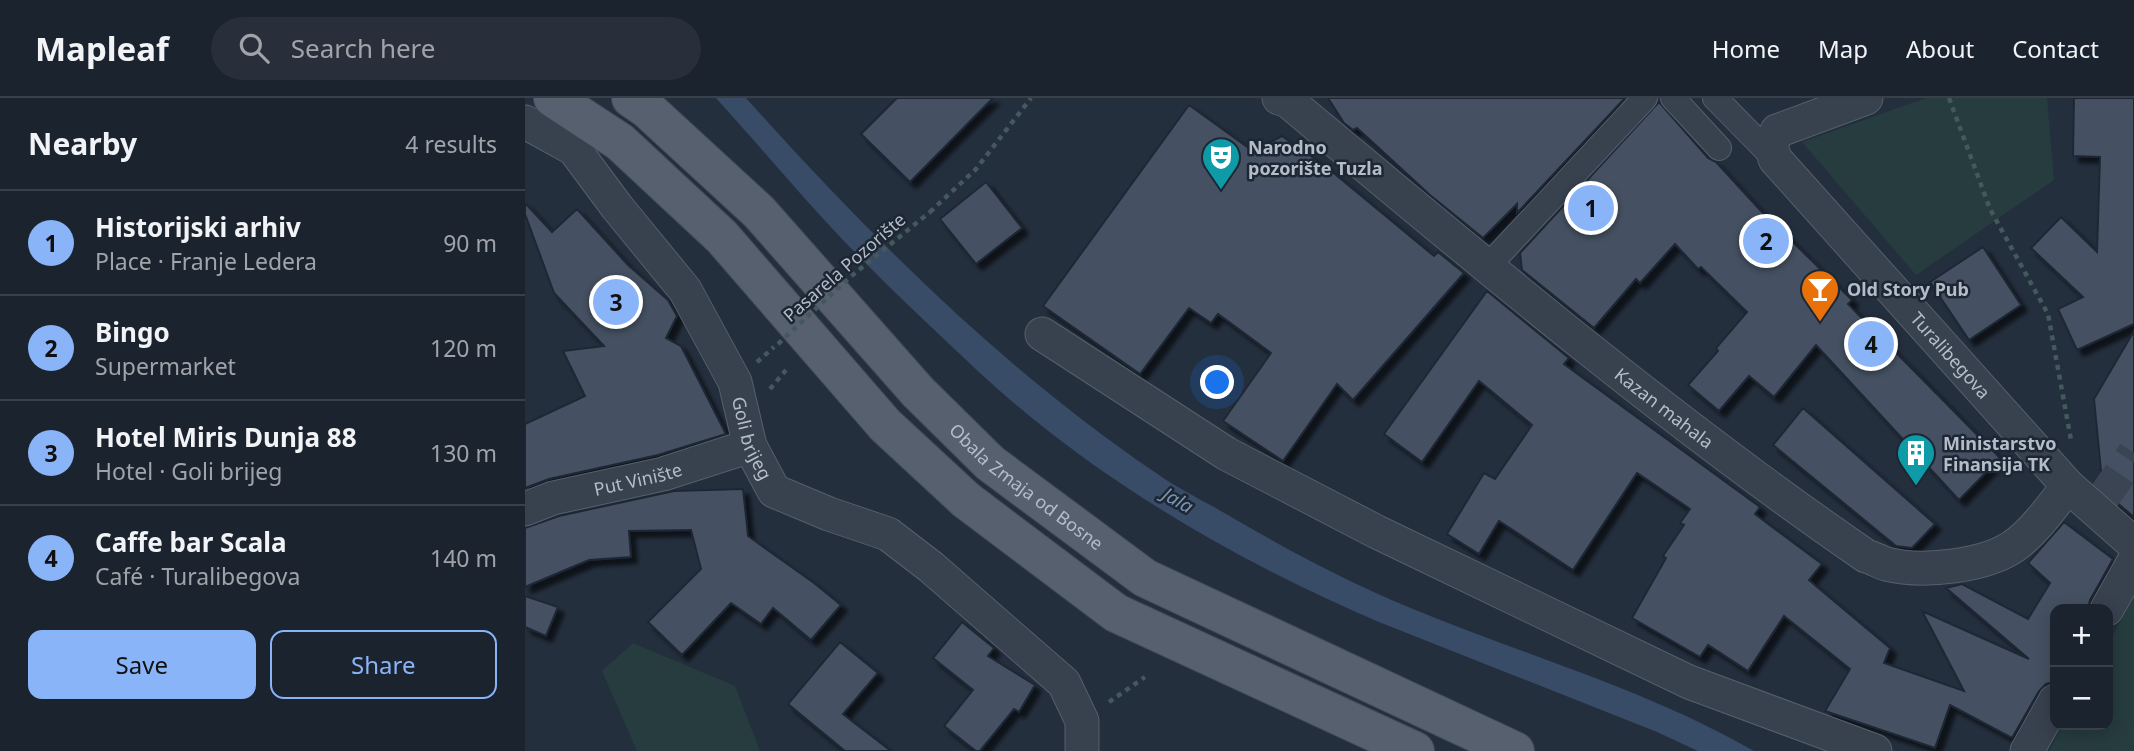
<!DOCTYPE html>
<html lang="en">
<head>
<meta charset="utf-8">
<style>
  body { margin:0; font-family:"Noto Sans",sans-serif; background:#282f3a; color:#f1f3f6 }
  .controls { position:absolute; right:21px; bottom:21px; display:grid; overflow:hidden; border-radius:14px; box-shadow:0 4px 18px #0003 }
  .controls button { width:63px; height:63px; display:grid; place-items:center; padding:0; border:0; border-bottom:2px solid #39404a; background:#1b232e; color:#f1f3f6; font:35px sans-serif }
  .you { position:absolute; left:693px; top:285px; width:24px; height:24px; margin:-18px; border:5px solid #fff; border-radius:50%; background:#1a73e8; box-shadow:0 0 0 10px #1a73e833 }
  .badge { display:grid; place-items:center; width:46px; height:46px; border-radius:50%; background:#8ab4f8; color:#111; font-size:23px; font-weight:700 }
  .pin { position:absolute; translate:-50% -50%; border:4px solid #fff; box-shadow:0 2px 7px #0006 }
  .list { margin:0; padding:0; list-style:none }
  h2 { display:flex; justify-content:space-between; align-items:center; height:91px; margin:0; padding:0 28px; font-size:30px }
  h2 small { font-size:23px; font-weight:400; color:#a0a4aa }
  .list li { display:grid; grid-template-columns:46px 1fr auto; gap:21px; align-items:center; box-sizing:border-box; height:105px; padding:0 28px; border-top:2px solid #39404a }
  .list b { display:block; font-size:26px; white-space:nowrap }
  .list p { margin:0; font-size:23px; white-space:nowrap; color:#a0a4aa }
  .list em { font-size:23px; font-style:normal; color:#a0a4aa }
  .actions { display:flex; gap:14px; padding:21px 28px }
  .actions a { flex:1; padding:16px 0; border:2px solid #8ab4f8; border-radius:14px; text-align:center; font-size:24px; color:#8ab4f8 }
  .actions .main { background:#8ab4f8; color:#111 }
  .icon { flex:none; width:38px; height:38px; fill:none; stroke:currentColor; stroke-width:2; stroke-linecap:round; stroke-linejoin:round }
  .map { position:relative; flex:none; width:1609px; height:653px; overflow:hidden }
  header { display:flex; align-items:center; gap:42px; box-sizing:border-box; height:98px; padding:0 35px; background:#1b232e; border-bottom:2px solid #39404a }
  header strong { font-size:33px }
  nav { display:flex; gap:38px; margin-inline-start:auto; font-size:24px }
  .search { width:490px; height:63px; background:#282f3a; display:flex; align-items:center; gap:18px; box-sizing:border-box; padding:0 24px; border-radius:38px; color:#a0a4aa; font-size:26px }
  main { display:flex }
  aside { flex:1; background:#1b232e }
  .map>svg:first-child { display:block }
  .green { fill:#263c3f }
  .water { fill:#394c67 }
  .building { fill:#455162; stroke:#1f2835; stroke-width:2; filter:url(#shadow) }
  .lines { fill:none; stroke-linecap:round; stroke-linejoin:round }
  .minor-tunnel { stroke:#3a4453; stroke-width:33; stroke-dasharray:33 17; stroke-linecap:butt }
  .pedestrian-casing { stroke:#565f6c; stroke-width:26 }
  .minor-casing { stroke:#565f6c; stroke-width:35 }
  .primary-casing { stroke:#414a57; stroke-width:40 }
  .path { stroke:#44595c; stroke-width:4.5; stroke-dasharray:5 5; stroke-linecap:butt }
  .pedestrian { stroke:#38414e; stroke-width:24 }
  .minor { stroke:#38414e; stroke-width:33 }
  .primary { stroke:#56606e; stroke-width:38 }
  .path-bridge { stroke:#44595c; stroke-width:4.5; stroke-dasharray:5 5; stroke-linecap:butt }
  .labels { text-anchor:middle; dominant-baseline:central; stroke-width:5; stroke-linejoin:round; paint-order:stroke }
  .poi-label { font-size:18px; font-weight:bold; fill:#b4bcc9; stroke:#1d2633; text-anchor:start }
  .street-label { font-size:18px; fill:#b4bcc9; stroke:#1d2633 }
  .water-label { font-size:19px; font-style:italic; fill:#7c92b1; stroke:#1d2633 }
</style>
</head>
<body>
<header>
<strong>Mapleaf</strong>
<div class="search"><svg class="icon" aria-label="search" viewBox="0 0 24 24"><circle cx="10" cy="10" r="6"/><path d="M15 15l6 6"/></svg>Search here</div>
<nav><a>Home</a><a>Map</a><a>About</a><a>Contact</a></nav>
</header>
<main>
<aside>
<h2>Nearby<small>4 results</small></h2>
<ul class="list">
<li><span class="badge">1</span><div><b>Historijski arhiv</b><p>Place · Franje Ledera</p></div><em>90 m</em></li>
<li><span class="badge">2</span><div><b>Bingo</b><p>Supermarket</p></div><em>120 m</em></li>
<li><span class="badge">3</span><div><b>Hotel Miris Dunja 88</b><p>Hotel · Goli brijeg</p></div><em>130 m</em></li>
<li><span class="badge">4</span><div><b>Caffe bar Scala</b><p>Café · Turalibegova</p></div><em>140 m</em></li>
</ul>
<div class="actions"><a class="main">Save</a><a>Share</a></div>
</aside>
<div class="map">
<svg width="1609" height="653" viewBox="0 0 1609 653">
  <defs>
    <filter id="shadow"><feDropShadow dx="6" dy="6" stdDeviation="2" flood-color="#0009"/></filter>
  </defs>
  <rect width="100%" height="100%" fill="#242f3e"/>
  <!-- green -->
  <path class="green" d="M1401 0H1522L1529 82 1391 177 1277 44Z
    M1609 499V653H1524L1538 627H1583V546Z
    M108 545 210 588 235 653H112L77 573Z"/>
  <!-- water -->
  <path class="water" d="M191 0H221C346 139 475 269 631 375 649 388 669 398 689 409 733 435 778 460 823 482 955 546 1102 580 1229 653H1173L1132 634 854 524C711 463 570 381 455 275 409 232 362 188 318 142 274 96 234 47 191 0Z"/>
  <!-- building -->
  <path class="building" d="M372 0H468L385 84 336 36Z
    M803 0H1100L992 115V106L958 140 905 97 832 30 828 32 819 25Z
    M1549 0H1609V226L1552 252 1533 211 1558 199 1506 150 1536 119 1572 154 1575 59 1548 58Z
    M1134 4 1183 60 1191 64 1236 113 1327 202 1323 206 1475 360 1434 402 1291 247 1249 299 1224 278 1194 313 1163 287 1193 253 1191 250 1222 214 1176 169 1173 171 1150 146 1115 185 1111 181 1069 230 997 172 995 155Z
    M664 7 728 53 757 38 799 67 909 158 913 154 939 175 828 302 812 286 758 363 698 323 746 255 693 216 686 225 664 210 615 276 518 208Z
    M461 84 497 130 451 166 415 121Z
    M0 105 27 134 52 111 103 167 143 202 152 218 141 240 156 248 201 336 133 357 24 381 0 390V326L60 298 38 253 79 248 29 195 0 116Z
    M1458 149 1496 207 1444 242 1405 184Z
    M962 193 1044 260 1039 266 1235 409 1230 416 1297 466 1284 482 1365 550 1359 565 1439 593 1397 513 1504 561 1421 490 1437 486 1503 521 1525 485 1503 465 1539 424 1588 461 1565 502 1563 511H1530V584L1521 586 1514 593 1487 640 1425 607 1410 650 1300 613 1325 571 1259 518 1223 573 1183 547 1175 559 1107 520 1141 460 1138 458 1159 427 1155 425 1165 411 1112 375 1048 472 974 423 954 456 922 436 959 375 970 381 1007 327 954 283 897 364 859 336Z
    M1609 233V419L1578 393 1569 301Z
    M1278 310 1410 426 1387 450 1371 448 1248 347Z
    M218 391 223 438 289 485 316 507 286 542 248 510 236 526 206 505 157 557 123 524 176 471 166 432 104 433 106 459 64 462 0 489V430L34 418 149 393Z
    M0 498 33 509 21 538 0 529Z
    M437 524 469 550 463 558 510 587 494 614 489 611 455 653H451L419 628 448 592 408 560Z
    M315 544 353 575 318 616 366 653H320L263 606Z"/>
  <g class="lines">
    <!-- minor-tunnel -->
    <path class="minor-tunnel" d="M1576 403 1609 355"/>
    <defs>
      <path id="pedestrian" d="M1148 0 1194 50
        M1190 0 1250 61
        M962 169 1120 0"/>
      <g id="minor">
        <path id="s1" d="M754 0 763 3C951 160 1139 319 1341 458 1348 460 1355 464 1361 466 1397 475 1463 469 1493 445 1512 430 1528 407 1543 388"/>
        <path id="s2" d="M1341 0 1252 33 1246 47 1250 61 1543 388 1609 446"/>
        <path id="s3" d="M0 24 49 51 92 109 160 192 210 284 225 348 249 393 304 416 363 436 406 469 539 585 557 623V653"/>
        <path d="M517 236 702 356 852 434 1164 584 1350 653"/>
        <path id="s4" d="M0 411 28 400 138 376 225 348"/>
        <path d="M1582 511 1609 463"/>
        <path d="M1502 653 1530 603"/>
      </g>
      <g id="primary">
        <path d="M28 0 95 44 197 139 360 327 441 402 591 515 890 653"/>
        <path id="s5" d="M106 0 122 11 234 114 393 294 465 365 620 480 990 653"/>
      </g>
    </defs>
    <!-- pedestrian casing -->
    <use href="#pedestrian" class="pedestrian-casing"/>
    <!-- minor casing -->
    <use href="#minor" class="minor-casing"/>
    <!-- primary casing -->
    <use href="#primary" class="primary-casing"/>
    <!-- path -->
    <path class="path" d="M1424 0 1465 111 1523 216 1546 342
      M405 114 451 71 506 0
      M232 264 249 249
      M245 291 261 272
      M584 604 620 579"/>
    <!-- pedestrian -->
    <use href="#pedestrian" class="pedestrian"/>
    <!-- minor -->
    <use href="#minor" class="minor"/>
    <!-- primary -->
    <use href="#primary" class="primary"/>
    <!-- path-bridge -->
    <path class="path-bridge" d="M253 246 324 180 405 114"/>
  </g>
  <!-- icons -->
  <defs>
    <symbol id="theatre-pin" viewBox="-11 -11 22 30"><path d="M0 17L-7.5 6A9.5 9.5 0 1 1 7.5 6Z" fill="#0f9aa8" stroke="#1d2633"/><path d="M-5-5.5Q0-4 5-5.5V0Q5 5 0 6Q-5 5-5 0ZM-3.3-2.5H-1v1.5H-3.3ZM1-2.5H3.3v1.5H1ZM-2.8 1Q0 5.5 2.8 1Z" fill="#fff"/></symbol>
    <symbol id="bar-pin" viewBox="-11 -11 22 30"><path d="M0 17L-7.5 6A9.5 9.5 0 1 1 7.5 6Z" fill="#e8710a" stroke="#1d2633"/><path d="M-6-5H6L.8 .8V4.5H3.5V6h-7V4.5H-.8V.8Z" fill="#fff"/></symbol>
    <symbol id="building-pin" viewBox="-11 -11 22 30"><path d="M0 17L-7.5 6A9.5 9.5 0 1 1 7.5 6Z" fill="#0f9aa8" stroke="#1d2633"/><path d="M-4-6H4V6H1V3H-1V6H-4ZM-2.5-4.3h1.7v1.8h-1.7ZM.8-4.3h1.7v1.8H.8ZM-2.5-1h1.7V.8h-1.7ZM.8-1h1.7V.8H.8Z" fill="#fff"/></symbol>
  </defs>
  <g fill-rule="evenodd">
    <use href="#theatre-pin" x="674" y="37" width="44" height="60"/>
    <use href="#bar-pin" x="1273" y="169" width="44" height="60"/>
    <use href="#building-pin" x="1369" y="333" width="44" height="60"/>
  </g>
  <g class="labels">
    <!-- poi labels -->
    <g class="poi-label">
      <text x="723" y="49">Narodno<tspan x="723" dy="21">pozorište Tuzla</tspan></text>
      <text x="1322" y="191">Old Story Pub</text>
      <text x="1418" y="345">Ministarstvo<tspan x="1418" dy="21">Finansija TK</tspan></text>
    </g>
    <!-- street labels -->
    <g class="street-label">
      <text transform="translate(319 169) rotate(-41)">Pasarela Pozorište</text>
      <text stroke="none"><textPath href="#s2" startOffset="388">Turalibegova</textPath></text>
      <text stroke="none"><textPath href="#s1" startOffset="495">Kazan mahala</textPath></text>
      <text stroke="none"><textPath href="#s3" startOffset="399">Goli brijeg</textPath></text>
      <text stroke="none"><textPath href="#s4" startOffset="117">Put Vinište</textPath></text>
      <text stroke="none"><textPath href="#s5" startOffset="556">Obala Zmaja od Bosne</textPath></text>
    </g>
    <!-- water labels -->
    <g class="water-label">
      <text transform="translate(653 402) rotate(30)">Jala</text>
    </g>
  </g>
</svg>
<div class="controls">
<button>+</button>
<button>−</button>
</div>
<div class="you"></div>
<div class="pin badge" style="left:1066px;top:110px">1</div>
<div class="pin badge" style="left:1241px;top:143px">2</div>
<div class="pin badge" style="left:91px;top:204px">3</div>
<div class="pin badge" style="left:1346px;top:246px">4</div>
</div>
</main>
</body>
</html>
